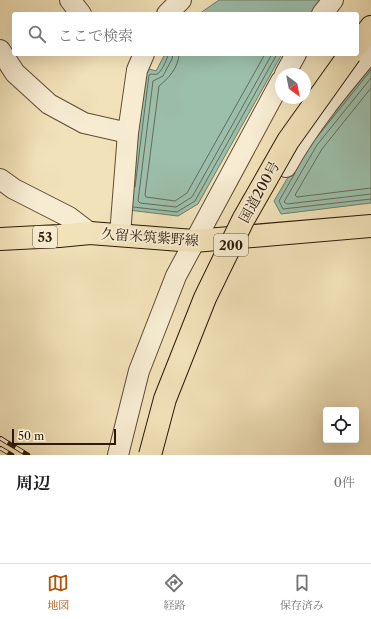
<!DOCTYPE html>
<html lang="ja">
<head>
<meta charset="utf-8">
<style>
  body { margin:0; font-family:"Libre Caslon Text","Noto Serif JP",serif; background:#f6f6f6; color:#202124 }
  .controls { position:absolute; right:12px; bottom:12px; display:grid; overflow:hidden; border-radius:4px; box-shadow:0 4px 16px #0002 }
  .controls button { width:36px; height:36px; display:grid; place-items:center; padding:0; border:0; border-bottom:1px solid #e0e0e0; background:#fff; color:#202124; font:20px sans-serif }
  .compass { position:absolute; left:275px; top:68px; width:36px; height:36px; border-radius:50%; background:#fff; box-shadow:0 4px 16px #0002; rotate:148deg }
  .scale { position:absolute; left:12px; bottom:10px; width:104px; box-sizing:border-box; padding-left:4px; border:2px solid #2c1907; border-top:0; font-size:11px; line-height:14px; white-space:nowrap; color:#2c1907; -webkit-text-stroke:3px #f7ecd2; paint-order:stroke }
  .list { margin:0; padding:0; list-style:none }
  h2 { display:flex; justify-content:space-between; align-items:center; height:52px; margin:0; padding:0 16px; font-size:17px }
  h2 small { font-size:13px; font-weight:400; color:#757577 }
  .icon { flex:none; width:22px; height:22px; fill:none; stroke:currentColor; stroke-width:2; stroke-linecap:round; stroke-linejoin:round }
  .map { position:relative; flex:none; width:371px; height:455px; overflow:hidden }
  .search { position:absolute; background:#fff; box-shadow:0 4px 16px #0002; left:12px; right:12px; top:12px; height:44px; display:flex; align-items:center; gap:10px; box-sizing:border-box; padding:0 14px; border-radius:4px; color:#757577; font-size:15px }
  .sheet { height:108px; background:#fff }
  nav { display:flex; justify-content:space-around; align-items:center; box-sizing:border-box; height:56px; border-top:1px solid #e0e0e0; background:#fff; font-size:11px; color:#757577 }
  nav a { display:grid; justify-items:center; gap:2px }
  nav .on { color:#b45309 }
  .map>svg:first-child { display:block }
  .water { fill:#9cbfab; stroke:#6f7d69 }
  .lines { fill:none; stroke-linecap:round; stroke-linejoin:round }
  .shore { stroke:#646c59; stroke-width:1 }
  .minor-casing { stroke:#5e4b34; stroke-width:22 }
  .major-casing { stroke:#2c1907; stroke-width:24 }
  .highway-casing { stroke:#2c1907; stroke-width:24 }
  .minor { stroke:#f7ecd2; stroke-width:20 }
  .major { stroke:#f2e2b9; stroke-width:22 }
  .highway { stroke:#f2e2b9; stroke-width:22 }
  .rail-casing { stroke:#2c1907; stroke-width:4.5 }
  .rail { stroke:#f7ecd2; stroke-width:3; stroke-dasharray:9; stroke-linecap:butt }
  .highway-bridge-casing { stroke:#2c1907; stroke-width:24; stroke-linecap:butt }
  .highway-bridge { stroke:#f2e2b9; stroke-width:22 }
  .labels { text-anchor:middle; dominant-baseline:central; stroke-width:4; stroke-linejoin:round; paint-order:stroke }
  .shield { fill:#f7ecd2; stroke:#695844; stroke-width:1 }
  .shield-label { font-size:13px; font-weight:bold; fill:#2c1907 }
  .street-label { font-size:14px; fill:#2c1907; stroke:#f7ecd2 }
</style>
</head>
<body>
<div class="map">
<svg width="371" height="455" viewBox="0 0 371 455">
  <rect width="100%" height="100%" fill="#f2e2b9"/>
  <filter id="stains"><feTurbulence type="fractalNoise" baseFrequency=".005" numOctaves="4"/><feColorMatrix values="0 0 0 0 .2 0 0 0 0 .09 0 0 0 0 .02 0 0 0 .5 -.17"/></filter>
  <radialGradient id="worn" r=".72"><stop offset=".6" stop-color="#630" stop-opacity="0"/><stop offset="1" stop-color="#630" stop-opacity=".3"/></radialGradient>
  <!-- water -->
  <path class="water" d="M219 0H320L310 14H199Z
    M165 54H282L198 204 178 216 128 210 146 68 156 71Z
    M371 64V203L281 214 274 201 310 140Z"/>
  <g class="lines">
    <!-- shore -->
    <path class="shore" d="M173 54 172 59 163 76 153 81 138 201 140 203 176 207 192 197 272 54
      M179 54C179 67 168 79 159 86L145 195 146 197 175 201 187 193 265 54
      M371 78 317 145 284 202 287 204 371 194
      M371 88 322 149 295 195 297 197 371 188
      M317 137 371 70
      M295 173 279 201 283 209 371 199
      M135 187 149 75 151 74C153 74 155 75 157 74 161 73 168 58 168 54
      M133 207 177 212 195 201 277 54"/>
    <defs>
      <path id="minor" d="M70 0 81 14
        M167 14 181 0
        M322 14 333 0
        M0 50 15 73 49 104 84 123 128 133
        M285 74 296 54
        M286 167C309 125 340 88 371 51
        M0 179 14 189 69 217 90 233
        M120 235 128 133 137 70 144 54
        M118 455 139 371 176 276 281 81"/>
      <path id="major" d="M0 239 59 236 90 233 194 241 371 226"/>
      <path id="highway" d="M357 45 371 27"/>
    </defs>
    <!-- minor casing -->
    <use href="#minor" class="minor-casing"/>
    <!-- major casing -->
    <use href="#major" class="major-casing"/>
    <!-- highway casing -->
    <use href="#highway" class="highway-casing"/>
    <!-- minor -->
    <use href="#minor" class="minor"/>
    <!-- major -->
    <use href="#major" class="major"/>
    <!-- highway -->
    <use href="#highway" class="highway"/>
    <defs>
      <path id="rail" d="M0 438 28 455
        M0 448 12 455"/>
    </defs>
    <!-- rail casing -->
    <use href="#rail" class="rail-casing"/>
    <!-- rail -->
    <use href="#rail" class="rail"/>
    <defs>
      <path id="highway-bridge" d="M150 455 165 399 205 298 243 220 288 141 350 54"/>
    </defs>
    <!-- highway-bridge casing -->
    <use href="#highway-bridge" class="highway-bridge-casing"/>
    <!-- highway-bridge -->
    <use href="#highway-bridge" class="highway-bridge"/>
  </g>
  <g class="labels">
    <!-- shield labels -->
    <g class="shield">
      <rect x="33" y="226" width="24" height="22" rx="3"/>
      <rect x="214" y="234" width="34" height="22" rx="3"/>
    </g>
    <g class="shield-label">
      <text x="45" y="237">53</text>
      <text x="231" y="245">200</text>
    </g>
    <!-- street labels -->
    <g class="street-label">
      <text transform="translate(259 192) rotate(-61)">国道200号</text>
      <text transform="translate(150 237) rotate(4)">久留米筑紫野線</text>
    </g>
  </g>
  <rect width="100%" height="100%" filter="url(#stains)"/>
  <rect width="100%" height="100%" fill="url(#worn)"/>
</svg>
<div class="controls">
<button><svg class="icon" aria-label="locate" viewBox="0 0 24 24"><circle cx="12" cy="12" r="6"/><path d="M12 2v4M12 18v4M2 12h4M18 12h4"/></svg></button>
</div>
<svg class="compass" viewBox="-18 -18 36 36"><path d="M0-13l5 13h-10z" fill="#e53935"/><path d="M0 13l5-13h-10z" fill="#757577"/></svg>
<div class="scale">50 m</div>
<div class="search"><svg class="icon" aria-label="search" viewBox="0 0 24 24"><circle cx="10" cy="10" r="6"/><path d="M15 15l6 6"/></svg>ここで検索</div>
</div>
<section class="sheet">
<h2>周辺<small>0件</small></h2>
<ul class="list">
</ul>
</section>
<nav>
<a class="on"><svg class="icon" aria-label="map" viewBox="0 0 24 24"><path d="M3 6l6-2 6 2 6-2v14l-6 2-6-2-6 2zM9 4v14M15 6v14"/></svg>地図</a>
<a><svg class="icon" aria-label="directions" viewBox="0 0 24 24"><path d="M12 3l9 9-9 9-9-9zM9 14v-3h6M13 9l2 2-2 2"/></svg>経路</a>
<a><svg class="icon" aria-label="saved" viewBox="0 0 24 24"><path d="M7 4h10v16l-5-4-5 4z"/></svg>保存済み</a>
</nav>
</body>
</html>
